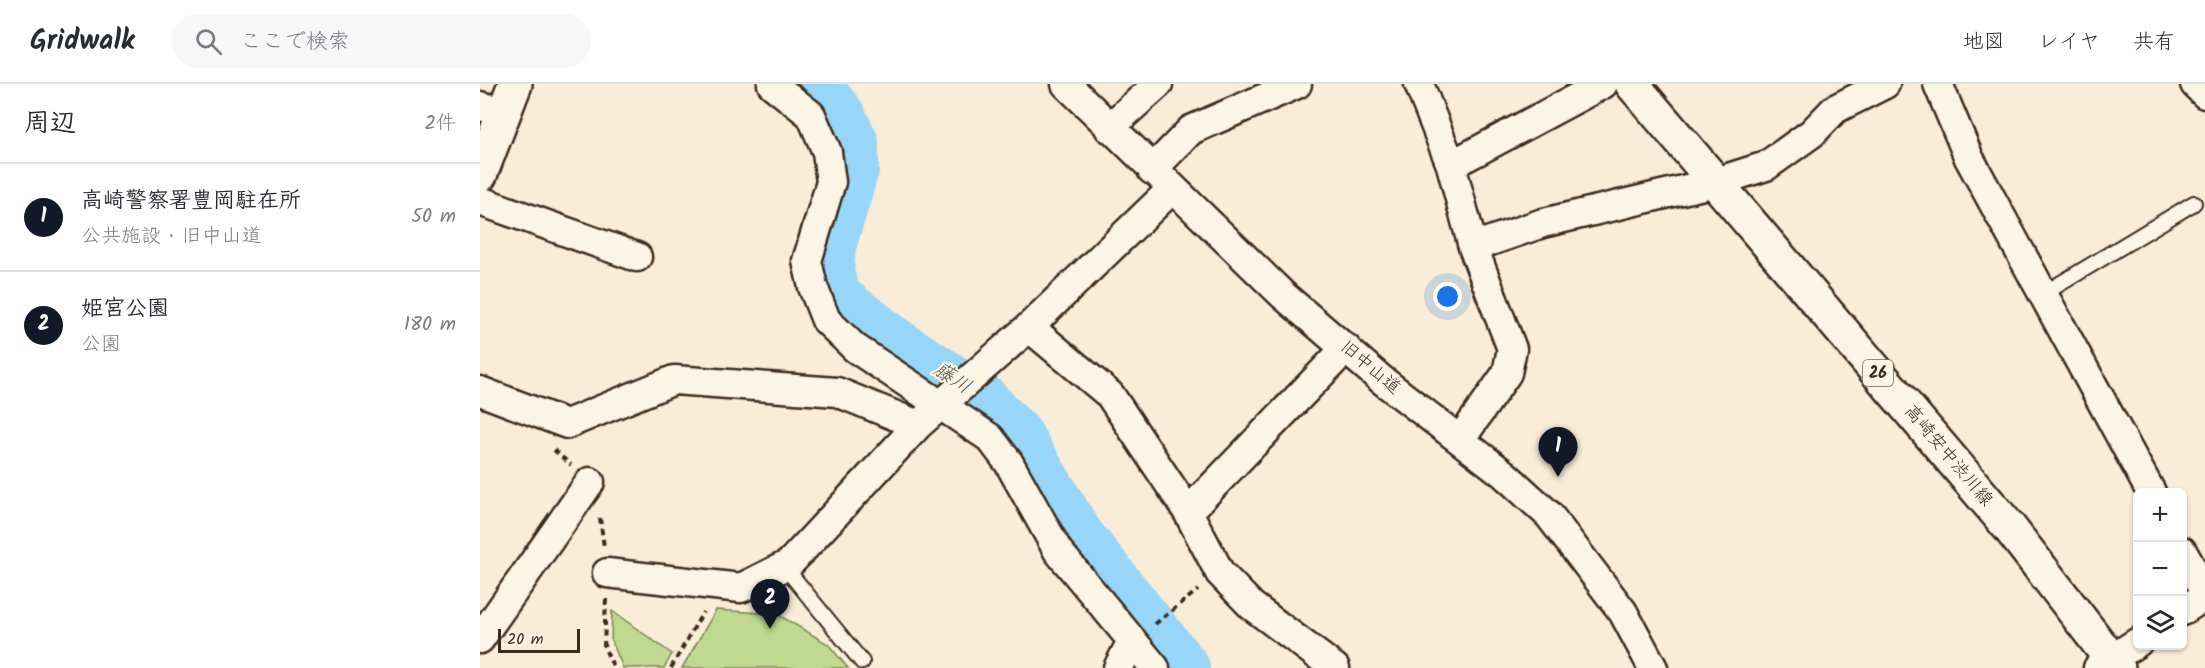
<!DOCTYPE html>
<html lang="ja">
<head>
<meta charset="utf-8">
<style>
  body { margin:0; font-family:Kalam,"Klee One",sans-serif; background:#f7f7f7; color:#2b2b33 }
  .controls { position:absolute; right:18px; bottom:18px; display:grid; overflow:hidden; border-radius:9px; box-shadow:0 2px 4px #0004 }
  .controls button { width:54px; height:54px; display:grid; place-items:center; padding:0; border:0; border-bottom:2px solid #e1e1e2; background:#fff; color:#2b2b33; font:30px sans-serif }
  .scale { position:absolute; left:18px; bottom:15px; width:82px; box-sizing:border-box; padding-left:6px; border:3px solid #3b2a1e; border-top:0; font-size:16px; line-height:21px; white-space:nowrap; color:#3b2a1e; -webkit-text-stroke:4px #fcf5e5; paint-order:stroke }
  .you { position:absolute; left:968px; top:213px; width:21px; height:21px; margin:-15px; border:4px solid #fff; border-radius:50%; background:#1a73e8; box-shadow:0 0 0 9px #1a73e833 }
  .badge { display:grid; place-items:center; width:39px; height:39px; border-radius:50%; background:#111827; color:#fff; font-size:20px; font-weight:700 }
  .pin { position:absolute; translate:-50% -50px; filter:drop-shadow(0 2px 3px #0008) }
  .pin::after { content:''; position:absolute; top:32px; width:21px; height:18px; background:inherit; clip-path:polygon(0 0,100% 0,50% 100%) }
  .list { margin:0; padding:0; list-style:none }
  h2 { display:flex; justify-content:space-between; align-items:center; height:78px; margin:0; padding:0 24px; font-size:26px }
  h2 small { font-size:20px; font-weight:400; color:#7c7c81 }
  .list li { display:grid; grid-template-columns:39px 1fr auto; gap:18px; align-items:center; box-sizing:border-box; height:108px; padding:0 24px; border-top:2px solid #e1e1e2 }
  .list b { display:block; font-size:22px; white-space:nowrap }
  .list p { margin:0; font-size:20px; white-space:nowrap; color:#7c7c81 }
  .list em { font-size:20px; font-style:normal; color:#7c7c81 }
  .icon { flex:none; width:33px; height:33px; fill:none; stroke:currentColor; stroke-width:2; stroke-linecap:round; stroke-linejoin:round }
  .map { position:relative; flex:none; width:1725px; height:584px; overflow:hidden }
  header { display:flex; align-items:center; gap:36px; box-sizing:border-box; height:84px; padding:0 30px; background:#fff; border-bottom:2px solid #e1e1e2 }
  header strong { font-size:28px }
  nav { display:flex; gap:33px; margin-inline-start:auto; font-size:21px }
  .search { width:420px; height:54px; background:#f7f7f7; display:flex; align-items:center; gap:15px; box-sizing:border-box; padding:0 21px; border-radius:33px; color:#7c7c81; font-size:22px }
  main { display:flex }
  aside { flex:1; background:#fff }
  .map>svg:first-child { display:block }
  .green { fill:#bfd990; stroke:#7d8257; stroke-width:1.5 }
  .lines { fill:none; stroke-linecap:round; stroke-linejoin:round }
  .river { stroke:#97d6f8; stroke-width:50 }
  .service-casing { stroke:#3b2a1e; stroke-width:18 }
  .minor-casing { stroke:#3b2a1e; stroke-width:33 }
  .primary-casing { stroke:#3b2a1e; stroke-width:38 }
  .trunk-casing { stroke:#3b2a1e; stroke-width:38 }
  .path { stroke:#3b2a1e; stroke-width:4; stroke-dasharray:6 4.5; stroke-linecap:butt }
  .service { stroke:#fcf5e5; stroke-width:14 }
  .minor { stroke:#fcf5e5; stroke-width:28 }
  .primary { stroke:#fcf5e5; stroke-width:33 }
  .trunk { stroke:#fcf5e5; stroke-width:33 }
  .labels { text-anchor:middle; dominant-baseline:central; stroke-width:4.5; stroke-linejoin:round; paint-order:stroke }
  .shield { fill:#fcf5e5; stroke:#75675a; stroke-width:1.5 }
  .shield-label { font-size:16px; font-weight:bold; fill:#3b2a1e }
  .street-label { font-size:18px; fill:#3b2a1e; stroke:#fcf5e5 }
  .water-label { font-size:20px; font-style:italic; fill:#525554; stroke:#fcf5e5 }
</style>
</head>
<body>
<header>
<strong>Gridwalk</strong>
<div class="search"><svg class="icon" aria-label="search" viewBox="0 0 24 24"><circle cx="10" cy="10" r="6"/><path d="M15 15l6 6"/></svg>ここで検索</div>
<nav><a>地図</a><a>レイヤ</a><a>共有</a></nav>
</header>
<main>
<aside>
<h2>周辺<small>2件</small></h2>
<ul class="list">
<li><span class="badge">1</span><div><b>高崎警察署豊岡駐在所</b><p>公共施設 · 旧中山道</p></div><em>50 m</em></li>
<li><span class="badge">2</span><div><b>姫宮公園</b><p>公園</p></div><em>180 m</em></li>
</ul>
</aside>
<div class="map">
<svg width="1725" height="584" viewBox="0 0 1725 584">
  <rect width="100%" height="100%" fill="#f9edd7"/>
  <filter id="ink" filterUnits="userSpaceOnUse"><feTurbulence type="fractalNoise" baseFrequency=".0167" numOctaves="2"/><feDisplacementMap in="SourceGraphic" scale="12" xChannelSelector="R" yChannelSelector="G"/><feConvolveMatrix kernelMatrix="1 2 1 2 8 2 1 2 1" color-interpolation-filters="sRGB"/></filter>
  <g filter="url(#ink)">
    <!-- green -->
    <path class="green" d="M236 526 297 530 348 560 368 584H202Z
      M132 527 192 570 184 584H143L131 555Z"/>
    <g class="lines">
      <!-- river -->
      <path class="river" d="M332 0 342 8 361 32 374 59V86L351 162 349 188 356 213 418 260 502 314 538 351 598 450 705 584"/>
      <defs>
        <path id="service" d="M1563 210 1714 119
          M304 482 382 578"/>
        <path id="minor" d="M292 0 331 31 347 68 351 98 327 177 333 203 346 236 375 264 510 354 529 379 578 467 675 584
          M586 0 803 211 902 296 1024 390 1069 431 1143 528 1173 584
          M939 0 971 81 993 163 1032 265 1027 289 980 356
          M1458 0 1489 74 1671 408
          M1715 0 1725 10
          M0 22 24 28
          M629 44 678 0
          M971 81 1123 0
          M672 86 711 46 817 0
          M0 117 157 173
          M993 163 1063 139 1236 98 1286 82 1332 49 1355 25 1405 0
          M549 243 630 311 708 428 740 489 772 522 855 584
          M0 307 87 340 194 296 357 308 438 341
          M708 428 866 264
          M1702 467 1725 508
          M127 489 261 504 309 480 438 341 549 243 693 104
          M1702 527 1725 512
          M0 555 110 398
          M638 584 652 557
          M1618 584 1658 558"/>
        <path id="primary" d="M1152 0 1529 443 1638 584"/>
        <path id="trunk" d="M0 91 35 0"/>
      </defs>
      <!-- service casing -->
      <use href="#service" class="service-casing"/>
      <!-- minor casing -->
      <use href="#minor" class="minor-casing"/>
      <!-- primary casing -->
      <use href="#primary" class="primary-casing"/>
      <!-- trunk casing -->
      <use href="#trunk" class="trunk-casing"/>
      <!-- path -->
      <path class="path" d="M74 366 91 381
        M120 434 124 463
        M126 515 124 563 134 584
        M675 540 718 506
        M191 584 223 528"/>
      <!-- service -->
      <use href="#service" class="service"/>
      <!-- minor -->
      <use href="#minor" class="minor"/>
      <!-- primary -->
      <use href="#primary" class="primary"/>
      <!-- trunk -->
      <use href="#trunk" class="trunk"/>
    </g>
  </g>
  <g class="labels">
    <!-- shield labels -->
    <rect class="shield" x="1383" y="276" width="30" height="26" rx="4.5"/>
    <g class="shield-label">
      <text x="1398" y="289">26</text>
    </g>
    <!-- street labels -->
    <g class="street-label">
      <text transform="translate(890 284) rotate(40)">旧中山道</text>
      <text transform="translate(1468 372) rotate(50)">高崎安中渋川線</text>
    </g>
    <!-- water labels -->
    <g class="water-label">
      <text transform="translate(472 295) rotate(33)">藤川</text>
    </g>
  </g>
</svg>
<div class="controls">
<button>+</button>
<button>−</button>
<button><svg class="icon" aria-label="layers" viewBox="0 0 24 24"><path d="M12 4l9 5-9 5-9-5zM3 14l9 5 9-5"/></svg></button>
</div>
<div class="scale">20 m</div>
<div class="you"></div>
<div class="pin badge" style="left:1078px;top:393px">1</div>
<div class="pin badge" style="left:290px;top:545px">2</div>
</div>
</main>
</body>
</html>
